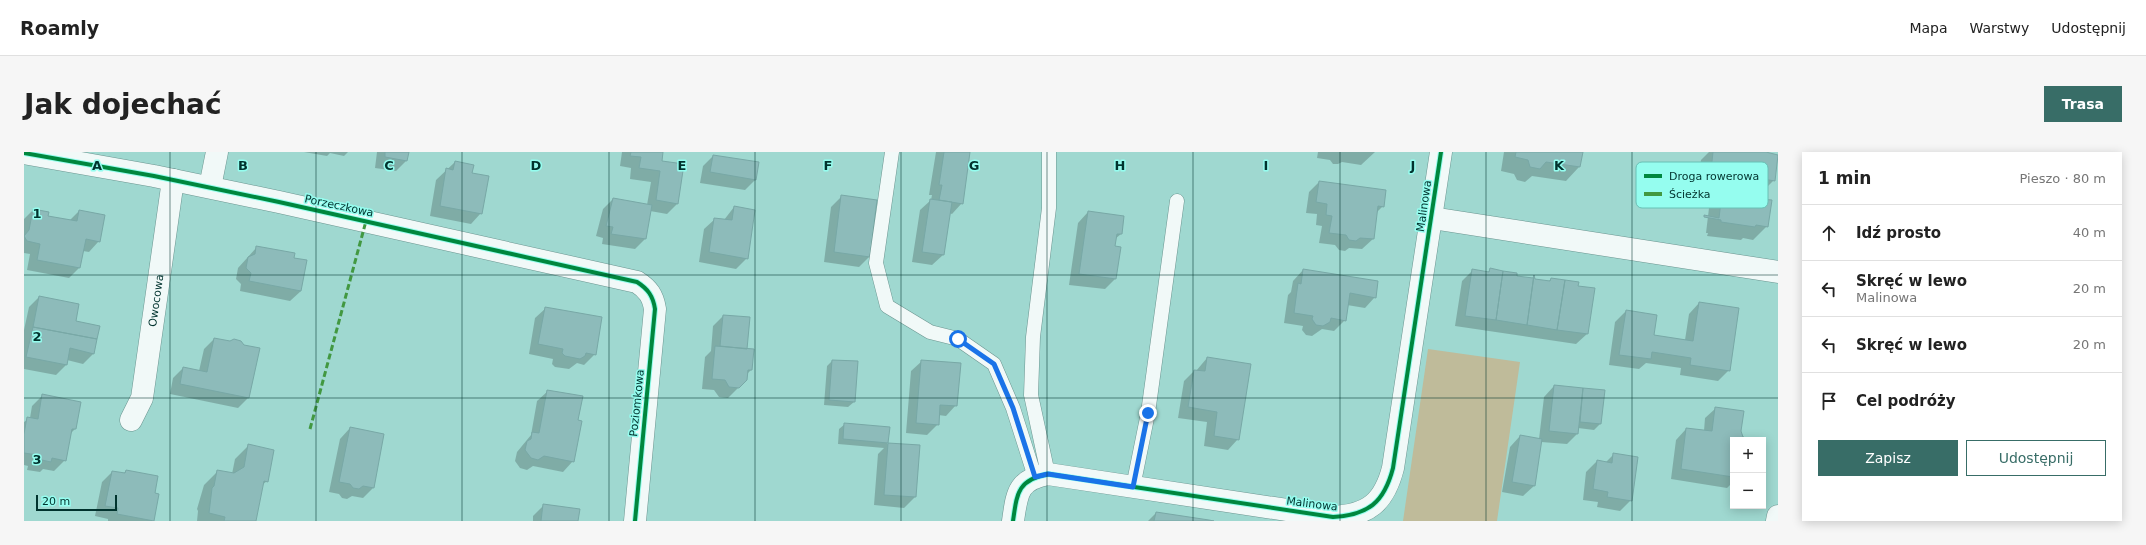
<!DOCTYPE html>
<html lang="pl">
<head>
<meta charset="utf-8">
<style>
  body { margin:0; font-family:"DejaVu Sans",sans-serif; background:#f6f6f6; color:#222 }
  .controls { position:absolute; right:12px; bottom:12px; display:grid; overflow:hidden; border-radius:0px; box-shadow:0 2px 10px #0003 }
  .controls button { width:36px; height:36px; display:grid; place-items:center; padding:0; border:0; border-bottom:1px solid #e0e0e0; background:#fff; color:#222; font:20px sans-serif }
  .scale { position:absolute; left:12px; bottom:10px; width:81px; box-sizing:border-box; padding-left:4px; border:2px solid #01332e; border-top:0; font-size:11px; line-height:14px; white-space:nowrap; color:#01332e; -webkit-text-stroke:3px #95fdef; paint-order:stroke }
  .stop { position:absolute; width:12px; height:12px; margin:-9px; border:3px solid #1a73e8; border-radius:50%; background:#fff }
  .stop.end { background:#1a73e8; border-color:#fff; box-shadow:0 1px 4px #0008 }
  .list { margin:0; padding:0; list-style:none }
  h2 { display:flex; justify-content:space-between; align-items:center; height:52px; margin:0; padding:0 16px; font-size:17px }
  h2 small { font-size:13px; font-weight:400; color:#767676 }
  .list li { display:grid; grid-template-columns:26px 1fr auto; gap:12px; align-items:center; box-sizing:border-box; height:56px; padding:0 16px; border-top:1px solid #e0e0e0 }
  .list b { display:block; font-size:15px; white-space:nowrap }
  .list p { margin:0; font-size:13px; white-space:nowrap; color:#767676 }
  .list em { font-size:13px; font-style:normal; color:#767676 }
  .actions { display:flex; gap:8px; padding:12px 16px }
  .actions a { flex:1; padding:9px 0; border:1px solid #386d67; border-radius:0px; text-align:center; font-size:14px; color:#386d67 }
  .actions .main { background:#386d67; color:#fff }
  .icon { flex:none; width:22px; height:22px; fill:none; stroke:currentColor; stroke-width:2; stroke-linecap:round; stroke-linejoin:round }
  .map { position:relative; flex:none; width:1754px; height:369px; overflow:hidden; border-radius:0px }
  header { display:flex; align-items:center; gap:24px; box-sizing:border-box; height:56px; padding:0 20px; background:#fff; border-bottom:1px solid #e0e0e0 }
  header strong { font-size:19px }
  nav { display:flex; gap:22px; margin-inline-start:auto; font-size:14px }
  .intro { display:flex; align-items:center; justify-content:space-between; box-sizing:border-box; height:96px; padding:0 24px }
  h1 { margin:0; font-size:28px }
  .button { padding:10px 18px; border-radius:0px; background:#386d67; color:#fff; font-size:14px; font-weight:700 }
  main { display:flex; gap:24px; padding:0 24px }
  aside { flex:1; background:#fff; border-radius:0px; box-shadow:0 2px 10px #0003 }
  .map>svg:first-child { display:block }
  .green { fill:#bfbb9a }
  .shadow { fill:#0003 }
  .building { fill:#8dbbba; stroke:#78a8a6 }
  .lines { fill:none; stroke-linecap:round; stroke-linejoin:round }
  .service-casing { stroke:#6b9590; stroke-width:15 }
  .minor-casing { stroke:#6b9590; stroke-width:23 }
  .service { stroke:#f1f9f8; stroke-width:14 }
  .minor { stroke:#f1f9f8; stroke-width:22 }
  .quiet { stroke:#429841; stroke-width:3; stroke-dasharray:6 3; stroke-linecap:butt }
  .cycleway-casing { stroke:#95fdef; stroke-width:6 }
  .cycleway { stroke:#00873e; stroke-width:4 }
  .route { stroke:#1a73e8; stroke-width:5 }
  .grid { fill:none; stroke:#01332e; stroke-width:1; stroke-opacity:0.55 }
  .labels { text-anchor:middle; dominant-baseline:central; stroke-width:3; stroke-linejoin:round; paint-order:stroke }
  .street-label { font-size:11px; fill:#01332e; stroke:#95fdef }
  .key { fill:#95fdef; stroke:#69c0b5; stroke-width:1 }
  .key-label { font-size:11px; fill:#01332e }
  .grid-label { font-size:13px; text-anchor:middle; font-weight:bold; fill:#01332e; stroke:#95fdef; stroke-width:3; stroke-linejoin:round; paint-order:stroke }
</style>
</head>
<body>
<header>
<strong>Roamly</strong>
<nav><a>Mapa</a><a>Warstwy</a><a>Udostępnij</a></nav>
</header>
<div class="intro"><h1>Jak dojechać</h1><a class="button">Trasa</a></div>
<main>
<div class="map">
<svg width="1754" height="369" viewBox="0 0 1754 369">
  <rect width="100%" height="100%" fill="#9fd8d0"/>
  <!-- green -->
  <path class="green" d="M1404 197 1496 210 1473 369H1379Z"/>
  <!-- shadow -->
  <path class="shadow" d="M280 0H324L320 4 306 1 303 4Z
    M353 0H384L382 9 372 19 351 16Z
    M598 0H638L636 9 654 51 643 62 626 59 621 87 611 97 578 92 579 86 572 84 579 57 589 47 623 53 627 30 606 27 607 16 596 14Z
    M912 0H945L938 51 928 62 925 61 919 103 908 113 888 110 896 58 907 48 908 43H905Z
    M1294 0H1351L1337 13 1318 10 1314 12H1309L1306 8 1293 6Z
    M1480 0H1558L1555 15 1542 29 1508 24 1501 30 1493 28 1490 22 1477 19Z
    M1685 0H1741L1750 28 1736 42 1735 47 1743 74 1729 88 1719 86 1717 88 1683 84 1684 81H1682L1685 56 1688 53 1690 35 1673 33 1677 8Z
    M689 4 731 28 721 38 676 31 679 14Z
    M431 10 447 22 457 61 447 72 406 64 412 28Z
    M1295 30 1359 54 1352 61 1349 87 1338 97 1325 96 1321 99 1315 98 1311 93 1295 91 1298 74 1292 73 1293 62 1282 61 1285 40Z
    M818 44 846 104 835 115 800 110 807 55Z
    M710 55 723 106 712 117 675 110 680 77 691 67 700 68Z
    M9 58 23 65 45 69 55 59 75 89 65 100 59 99 55 116 45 126 3 118 6 102 0 101V67Z
    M1064 60 1097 82 1091 87 1090 95 1091 127 1081 137 1045 133 1054 71Z
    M233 95 269 106 277 139 266 149 216 139 217 132 212 127 214 116Z
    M1279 118 1351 145 1341 156 1323 153 1321 168 1310 179 1298 177 1288 184 1282 183 1278 178 1279 174 1260 171 1264 143 1267 140 1269 129Z
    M1449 118 1463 121 1466 118 1492 125 1524 130 1527 127 1553 135 1563 182 1552 192 1431 174 1438 129Z
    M15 145 51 169 70 201 59 212 43 208 42 213 32 223 0 217V178L5 155Z
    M1675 151 1705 218 1694 229 1656 223 1657 216 1622 211 1615 217 1585 213 1591 170 1602 159 1629 184 1661 188 1665 162Z
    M522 156 571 202 560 213 553 211 545 217 531 215 528 212 529 207 505 202 511 166Z
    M699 164 722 198 727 218 722 223V228L704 246 695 245 690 238 678 237 681 205 687 199 689 174Z
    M190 187 224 246 214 256 146 242 149 226 159 216 175 219 180 197Z
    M1183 206 1214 287 1204 298 1180 294 1183 270 1154 266 1160 229 1170 219H1172Z
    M808 209 830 250 824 255 800 253 803 214Z
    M898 209 932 253 922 264 914 263V272L903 283 882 281 887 219Z
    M1530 234 1579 239 1576 272 1570 278 1554 276 1553 282 1543 292 1517 290 1510 334 1499 344 1478 340 1486 295 1496 284 1515 287 1520 245Z
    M524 239 553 269 549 309 539 320 509 314 503 318 496 316 491 309 493 300 507 283 513 249Z
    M19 243 51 277 47 281 41 308 30 319 19 317 16 320 3 318 4 314 0 313V270L6 266 8 254Z
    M1692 256 1720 285 1719 288H1709V330L1703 336 1647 327 1652 288 1662 277 1680 279 1681 266Z
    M821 272 865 276 863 292 895 294 891 345 880 356 850 353 854 302 860 296 814 292 815 277Z
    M326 276 359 282 349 336 339 346 328 344 323 347 318 346 315 342 305 340 316 287Z
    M224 294 243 329 237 334 231 369H173L174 359 173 357 180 333 194 319 208 322 211 307Z
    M1590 302 1607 348 1596 359 1573 355 1574 350 1559 348 1562 320 1573 309 1581 311Z
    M102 319 130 342 128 369H84V367L71 364 78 330 88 320 99 322Z
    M520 353 553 369H509V364Z
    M1132 361 1184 369H1124Z"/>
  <!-- building -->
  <path class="building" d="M361 0H385L383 9 361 5Z
    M607 0H639L638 9 660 12 654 52 632 48 636 19 615 16 617 5 606 4Z
    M920 0H946L939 52 915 48 918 33H915Z
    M1492 0H1559L1556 15 1522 10 1516 17 1506 15 1504 8 1491 5Z
    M1689 0H1742L1754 3 1751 29 1739 27 1736 47 1748 48 1744 75 1732 73 1731 75 1697 70V68L1680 65V63L1695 66 1698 41 1701 42 1704 22 1687 19Z
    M689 3 735 10 732 28 686 20Z
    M431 9 450 13 448 21 465 24 458 62 416 54 422 16 429 18Z
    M1295 29 1362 38 1360 55 1354 54 1350 87 1336 86 1332 89 1325 88 1322 83 1305 81 1308 64 1302 63 1303 52 1292 50Z
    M817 43 853 48 846 105 810 100Z
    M589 46 628 53 622 87 587 82 589 75 582 74Z
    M906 47 928 50 920 103 898 100Z
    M710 54 731 58 724 107 685 100 690 66 708 68Z
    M9 57 25 60 24 64 53 69 55 58 81 63 76 90 62 87 56 116 13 108 16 92 3 89 0 84 5 78Z
    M1064 59 1100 64 1098 82H1093L1091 94 1097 95 1092 127 1055 122Z
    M232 94 271 101 270 106 283 108 277 139 225 129 227 121 222 116 224 105 231 102Z
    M1466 116 1479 119 1472 168 1441 164 1448 117 1465 120Z
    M1279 117 1354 129 1352 146 1326 141 1322 169 1307 166 1306 170 1299 174 1292 173 1288 167 1289 164 1270 161 1274 131 1277 132Z
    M1479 119 1493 121V124L1509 126 1510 123 1503 173 1472 168Z
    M1510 123 1511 127 1526 129 1527 126 1541 128 1533 178 1503 173Z
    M1541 128 1555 130 1554 134 1571 136 1564 182 1533 178Z
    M15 144 55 152 52 169 76 174 73 187 9 175Z
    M1675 150 1715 156 1706 219 1666 213 1667 206 1628 200 1627 207 1595 203 1602 158 1633 163 1630 183 1669 189Z
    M521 155 578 165 572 203 562 201 561 204 556 207 541 204 538 201 539 197 514 192Z
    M699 163 726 165 723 197 696 194Z
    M9 175 73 187 70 202 46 196 43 213 2 205Z
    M190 186 206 189 210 187 217 189 220 193 236 196 225 246 156 232 159 215 183 220Z
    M691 194 730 197 728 218H724L723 228 715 236 705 235 701 228 688 227Z
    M1183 205 1227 212 1215 288 1190 284 1193 260 1164 255 1170 218 1181 219Z
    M808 208 834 209 831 250 805 248Z
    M897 208 937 211 933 254 916 253 915 273 892 271Z
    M1530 233 1559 236 1554 282 1525 279Z
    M1559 236 1581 238 1577 272 1556 270Z
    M523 238 559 244 554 268 558 269 550 310 520 304 514 308 507 306 501 298 503 289 507 287 508 280 515 281Z
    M18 242 57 250 52 277H48L42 309 28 306 27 310 13 307 14 303 0 301V282L3 265 14 267Z
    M1691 255 1720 259 1717 279 1720 288H1709V325L1657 317 1662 276 1688 279Z
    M820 271 866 275 864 291 819 287Z
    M326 275 360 282 350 336 339 334 335 337 329 336 326 332 315 330Z
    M1496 283 1518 287 1511 334 1488 330Z
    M864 291 896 293 892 345 860 343Z
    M224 292 250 298 244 330 240 329 232 369H200L201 365 185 361 188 336 190 334 193 318 210 321 220 315Z
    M1589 301 1614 305 1608 349 1583 345 1584 340 1569 337 1573 308 1588 311Z
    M102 318 134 324 131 341 135 342 130 369 93 362 94 356 81 354 88 319 101 321Z
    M519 352 556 357 554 369H517Z
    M1132 360 1185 368 1190 369H1130Z"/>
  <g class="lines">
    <defs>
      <path id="service" d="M868 0 852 111 863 154 906 180 934 187 970 212 989 256 1011 325
        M1024 322 1007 243 1009 185 1025 56V0
        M1109 335 1124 261 1153 49"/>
      <g id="minor">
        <path d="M0 1 130 24 255 50 613 130C624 137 629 144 631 157L611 369"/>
        <path d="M186 35 193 0"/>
        <path d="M1408 66 1754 120"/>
        <path id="s1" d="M107 268 118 246 149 28"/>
        <path d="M989 369C993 342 993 328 1024 322L1309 365C1344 363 1360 351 1369 316L1417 0"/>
        <path d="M1753 369 1754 364"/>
      </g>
    </defs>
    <!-- service casing -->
    <use href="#service" class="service-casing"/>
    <!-- minor casing -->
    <use href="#minor" class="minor-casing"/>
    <!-- service -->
    <use href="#service" class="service"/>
    <!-- minor -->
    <use href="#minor" class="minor"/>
    <!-- quiet -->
    <path class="quiet" d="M286 277 342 69"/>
    <defs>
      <path id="cycleway" d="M0 1 130 24 255 50 613 130C624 137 629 144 631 157L611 369
        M989 369C993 342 993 328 1024 322L1309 365C1344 363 1360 351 1369 316L1417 0"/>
    </defs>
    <!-- cycleway casing -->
    <use href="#cycleway" class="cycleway-casing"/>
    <!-- cycleway -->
    <use href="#cycleway" class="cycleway"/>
  </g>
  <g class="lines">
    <!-- route -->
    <path class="route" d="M934 187 970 212 989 256 1011 325 1024 322 1109 335 1124 261"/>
  </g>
  <!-- grid -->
  <path class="grid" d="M146 0V369M292 0V369M438 0V369M585 0V369M731 0V369M877 0V369M1023 0V369M1169 0V369M1316 0V369M1462 0V369M1608 0V369M0 123H1754M0 246H1754"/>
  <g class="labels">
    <!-- street labels -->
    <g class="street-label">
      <text transform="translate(315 54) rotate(12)">Porzeczkowa</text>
      <text transform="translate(1400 54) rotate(-82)">Malinowa</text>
      <text stroke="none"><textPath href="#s1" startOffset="123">Owocowa</textPath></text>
      <text transform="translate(613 251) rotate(-84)">Poziomkowa</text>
      <text transform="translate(1288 352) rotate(7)">Malinowa</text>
    </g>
  </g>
  <!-- legend -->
  <rect x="1612" y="10" width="132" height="46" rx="6" class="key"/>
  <rect x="1620" y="22" width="18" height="4" fill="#00873e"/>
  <rect x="1620" y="40" width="18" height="4" fill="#429841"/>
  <g class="key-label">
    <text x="1645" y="28">Droga rowerowa</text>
    <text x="1645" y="46">Ścieżka</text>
  </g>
  <g class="grid-label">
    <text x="73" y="18">A</text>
    <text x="219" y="18">B</text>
    <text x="365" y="18">C</text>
    <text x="512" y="18">D</text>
    <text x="658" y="18">E</text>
    <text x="804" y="18">F</text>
    <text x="950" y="18">G</text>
    <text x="1096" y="18">H</text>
    <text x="1242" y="18">I</text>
    <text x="1389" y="18">J</text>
    <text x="1535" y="18">K</text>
    <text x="13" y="66">1</text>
    <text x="13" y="189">2</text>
    <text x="13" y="312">3</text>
  </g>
</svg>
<div class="controls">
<button>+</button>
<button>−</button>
</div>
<div class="scale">20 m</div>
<div class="stop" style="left:934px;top:187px"></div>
<div class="stop end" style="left:1124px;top:261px"></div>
</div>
<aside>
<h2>1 min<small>Pieszo · 80 m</small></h2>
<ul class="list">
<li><svg class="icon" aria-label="ahead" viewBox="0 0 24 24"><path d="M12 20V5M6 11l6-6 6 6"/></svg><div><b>Idź prosto</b></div><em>40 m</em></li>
<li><svg class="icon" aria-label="left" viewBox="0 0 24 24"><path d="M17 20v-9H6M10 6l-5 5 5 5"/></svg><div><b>Skręć w lewo</b><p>Malinowa</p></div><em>20 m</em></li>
<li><svg class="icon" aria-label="left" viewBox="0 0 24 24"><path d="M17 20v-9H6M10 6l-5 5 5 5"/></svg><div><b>Skręć w lewo</b></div><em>20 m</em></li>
<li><svg class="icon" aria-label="arrive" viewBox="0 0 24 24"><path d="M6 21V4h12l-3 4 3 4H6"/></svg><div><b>Cel podróży</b></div></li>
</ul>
<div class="actions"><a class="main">Zapisz</a><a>Udostępnij</a></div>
</aside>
</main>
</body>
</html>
